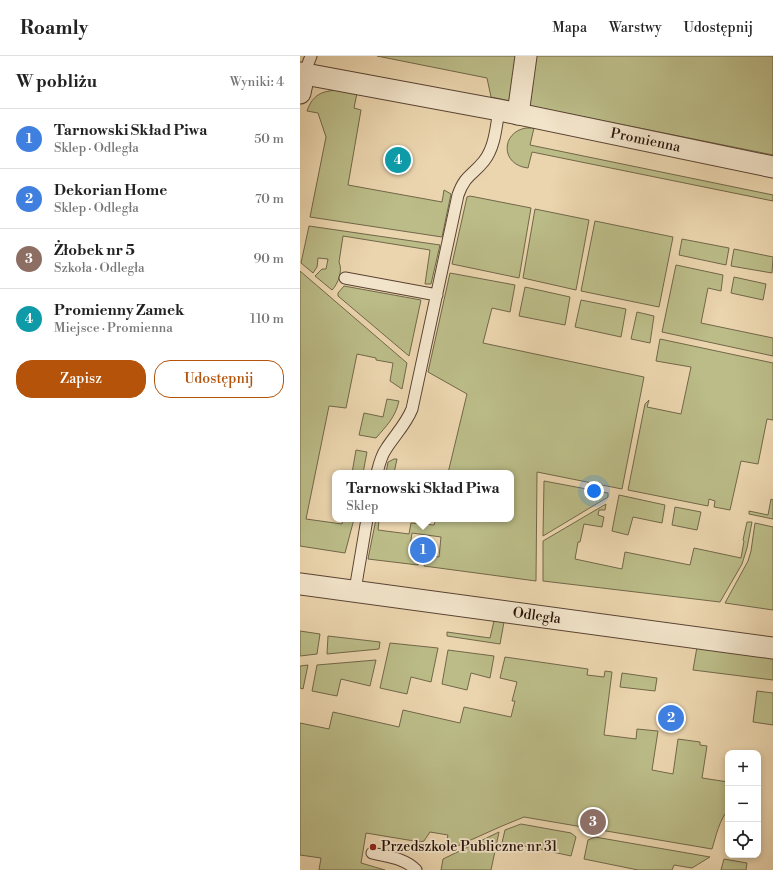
<!DOCTYPE html>
<html lang="pl">
<head>
<meta charset="utf-8">
<style>
  body { margin:0; font-family:"Libre Bodoni",serif; background:#f6f6f6; color:#222 }
  .controls { position:absolute; right:12px; bottom:12px; display:grid; overflow:hidden; border-radius:8px; box-shadow:0 2px 6px #0003 }
  .controls button { width:36px; height:36px; display:grid; place-items:center; padding:0; border:0; border-bottom:1px solid #e0e0e0; background:#fff; color:#222; font:20px sans-serif }
  .you { position:absolute; left:294px; top:435px; width:14px; height:14px; margin:-10px; border:3px solid #fff; border-radius:50%; background:#1a73e8; box-shadow:0 0 0 6px #1a73e833 }
  .badge { display:grid; place-items:center; width:26px; height:26px; border-radius:50%; background:#b45309; color:#fff; font-size:13px; font-weight:700 }
  .pin { position:absolute; translate:-50% -50%; border:2px solid #fff; box-shadow:0 1px 4px #0006 }
  .popup { position:absolute; left:32px; top:414px; width:182px; height:52px; box-sizing:border-box; display:grid; place-content:center; border-radius:8px; background:#fff; filter:drop-shadow(0 1px 3px #0005); font-size:13px; white-space:nowrap; color:#767676 }
  .popup b { font-size:15px; color:#222 }
  .popup::after { content:''; position:absolute; left:50%; top:100%; margin-left:-8px; border:8px solid transparent; border-top-color:#fff }
  .list { margin:0; padding:0; list-style:none }
  h2 { display:flex; justify-content:space-between; align-items:center; height:52px; margin:0; padding:0 16px; font-size:17px }
  h2 small { font-size:13px; font-weight:400; color:#767676 }
  .list li { display:grid; grid-template-columns:26px 1fr auto; gap:12px; align-items:center; box-sizing:border-box; height:60px; padding:0 16px; border-top:1px solid #e0e0e0 }
  .list b { display:block; font-size:15px; white-space:nowrap }
  .list p { margin:0; font-size:13px; white-space:nowrap; color:#767676 }
  .list em { font-size:13px; font-style:normal; color:#767676 }
  .actions { display:flex; gap:8px; padding:12px 16px }
  .actions a { flex:1; padding:9px 0; border:1px solid #b45309; border-radius:16px; text-align:center; font-size:14px; color:#b45309 }
  .actions .main { background:#b45309; color:#fff }
  .icon { flex:none; width:22px; height:22px; fill:none; stroke:currentColor; stroke-width:2; stroke-linecap:round; stroke-linejoin:round }
  .map { position:relative; flex:none; width:473px; height:814px; overflow:hidden }
  header { display:flex; align-items:center; gap:24px; box-sizing:border-box; height:56px; padding:0 20px; background:#fff; border-bottom:1px solid #e0e0e0 }
  header strong { font-size:19px }
  nav { display:flex; gap:22px; margin-inline-start:auto; font-size:14px }
  main { display:flex }
  aside { flex:1; background:#fff }
  .map>svg:first-child { display:block }
  .green { fill:#bbbc88; stroke:#726749 }
  .lines { fill:none; stroke-linecap:round; stroke-linejoin:round }
  .service-casing { stroke:#594333; stroke-width:13 }
  .minor-casing { stroke:#594333; stroke-width:23 }
  .service { stroke:#f2e4ca; stroke-width:11 }
  .minor { stroke:#f2e4ca; stroke-width:21 }
  .poi-dot { fill:#8f2418; stroke:#f2e4ca; stroke-width:1.5 }
  .labels { text-anchor:middle; dominant-baseline:central; stroke-width:3.5; stroke-linejoin:round; paint-order:stroke }
  .street-label { font-size:14px; fill:#28120a; stroke:#f2e4ca }
  .poi-label { font-size:14px; fill:#28120a; stroke:#f2e4ca; text-anchor:start }
</style>
</head>
<body>
<header>
<strong>Roamly</strong>
<nav><a>Mapa</a><a>Warstwy</a><a>Udostępnij</a></nav>
</header>
<main>
<aside>
<h2>W pobliżu<small>Wyniki: 4</small></h2>
<ul class="list">
<li><span class="badge" style="background:#3f7fe0">1</span><div><b>Tarnowski Skład Piwa</b><p>Sklep · Odległa</p></div><em>50 m</em></li>
<li><span class="badge" style="background:#3f7fe0">2</span><div><b>Dekorian Home</b><p>Sklep · Odległa</p></div><em>70 m</em></li>
<li><span class="badge" style="background:#8d6e63">3</span><div><b>Żłobek nr 5</b><p>Szkoła · Odległa</p></div><em>90 m</em></li>
<li><span class="badge" style="background:#0f9aa8">4</span><div><b>Promienny Zamek</b><p>Miejsce · Promienna</p></div><em>110 m</em></li>
</ul>
<div class="actions"><a class="main">Zapisz</a><a>Udostępnij</a></div>
</aside>
<div class="map">
<svg width="473" height="814" viewBox="0 0 473 814">
  <rect width="100%" height="100%" fill="#ebd5ae"/>
  <filter id="stains"><feTurbulence type="fractalNoise" baseFrequency=".005" numOctaves="4"/><feColorMatrix values="0 0 0 0 .2 0 0 0 0 .09 0 0 0 0 .02 0 0 0 .5 -.17"/></filter>
  <radialGradient id="worn" r=".72"><stop offset=".6" stop-color="#630" stop-opacity="0"/><stop offset="1" stop-color="#630" stop-opacity=".3"/></radialGradient>
  <!-- green -->
  <path class="green" d="M77 0H216L210 45 191 41 187 22Z
    M236 0H473V99L230 50Z
    M39 34 57 37 54 52 61 54 48 129 142 146 144 134 151 138 142 181 10 161 26 81 18 57 7 55C13 38 22 35 39 34Z
    M226 72H234L230 89 473 139V145L232 96 228 112C200 109 201 76 226 72Z
    M170 140 231 152 219 222 152 208 167 141Z
    M235 153 289 164 276 234 223 222Z
    M295 165 373 181 359 251 281 235Z
    M9 170 140 189 131 228H125L130 194 43 180 39 206C43 215 38 228 32 234L15 220 22 213H26L28 203 18 202 17 211 13 217 1 207Z
    M382 183 429 192 426 209 379 199Z
    M434 193 473 201 472 217 431 210Z
    M376 209 423 219 421 235 408 232 401 267 473 282V300L362 276Z
    M0 215 107 307 102 333 90 325 93 307 76 304V302L57 298 46 352 29 350 6 463 42 468 43 463H54L45 497 0 490Z
    M150 217 215 229 210 256 192 252 183 287 344 321 322 433 237 416 236 525 124 510 126 499 139 501 141 481 112 477 109 497 120 499 118 509 68 503 76 463 79 464 78 474 109 478 111 467 134 469 136 463H211V417H148L167 338 128 316Z
    M434 221 466 228 463 244 431 237Z
    M44 230 121 244 109 300 38 240V237Z
    M225 231 270 241 265 269 219 260Z
    M281 244 326 253 321 281 275 271Z
    M337 256 354 260 350 287 331 283Z
    M360 283 473 307V364L467 363 458 408 441 405 430 454 414 451 415 445 409 443 408 450 328 434 345 348 349 344 347 351 381 358 391 311 356 305Z
    M87 343 99 345C95 362 87 369 76 382L59 379 64 357 83 361Z
    M56 394 67 396 63 417H52Z
    M94 403H97L94 417H86L88 406Z
    M244 425 308 437V441L243 480Z
    M319 439 365 449 362 467 333 461 328 479 312 475Z
    M471 443 473 444V463L449 458V455L468 459Z
    M306 448 305 454H299L298 459 304 461 302 471 284 468 280 486H278L275 503 322 513 325 496 390 509 394 492 441 502 444 485 443 484 447 466H452L447 492 442 508 420 546 243 525V485Z
    M375 451 401 456 397 474 372 469Z
    M455 467 473 471V554L425 547 448 505 451 495Z
    M194 565 204 566 200 588 147 580V576L190 582Z
    M0 575 20 578 17 598 0 600Z
    M28 580 80 586 79 593 27 598Z
    M90 587 138 592 131 626 111 621 107 638 80 632Z
    M397 591 468 600 473 603V624L393 614Z
    M148 594 194 600 190 622 171 617 167 634 142 628Z
    M205 601 288 613 287 619 304 621 305 615 312 616 304 679 336 683 337 673 358 675 352 714 373 718 378 683 400 686V689L407 690 402 722 428 726V754C419 765 416 780 412 793L224 761 202 770 144 796 148 779 130 776 124 785 120 786 66 777 61 807 85 814H19L21 802 0 799V667L29 673 33 656 99 671 103 654 160 667 164 651 211 661 215 645H212L217 626 200 622Z
    M76 604 70 630 41 623 37 640 12 635 17 609Z
    M8 609 3 633 0 632V610Z
    M322 617 357 622 355 635 320 631Z
    M457 635 473 637V669L453 666Z
    M221 768 271 777 276 781 271 800 211 787 209 792 201 791 205 774Z
    M199 776 191 814H141L143 803Z
    M295 781 410 801 392 812 374 809 372 814H338L284 803 288 784Z
    M424 803 447 807 446 814H421Z"/>
  <g class="lines">
    <defs>
      <path id="service" d="M4 18 11 0
        M45 222 137 239
        M77 417C79 409 81 400 86 393 95 379 106 368 112 353L158 139C165 119 172 120 184 105 195 91 196 71 199 54
        M55 534 67 463
        M72 797C88 801 105 802 116 814"/>
      <g id="minor">
        <path id="s1" d="M0 17 199 54 473 111"/>
        <path d="M0 37 4 18"/>
        <path d="M218 58 226 0"/>
        <path id="s2" d="M0 528 473 592"/>
      </g>
    </defs>
    <!-- service casing -->
    <use href="#service" class="service-casing"/>
    <!-- minor casing -->
    <use href="#minor" class="minor-casing"/>
    <!-- service -->
    <use href="#service" class="service"/>
    <!-- minor -->
    <use href="#minor" class="minor"/>
  </g>
  <!-- markers -->
  <circle class="poi-dot" cx="73" cy="791" r="4"/>
  <g class="labels">
    <!-- street labels -->
    <g class="street-label">
      <text stroke="none"><textPath href="#s1" startOffset="352">Promienna</textPath></text>
      <text stroke="none"><textPath href="#s2" startOffset="239">Odległa</textPath></text>
    </g>
    <!-- poi labels -->
    <g class="poi-label">
      <text x="81" y="791">Przedszkole Publiczne nr 31</text>
    </g>
  </g>
  <rect width="100%" height="100%" filter="url(#stains)"/>
  <rect width="100%" height="100%" fill="url(#worn)"/>
</svg>
<div class="controls">
<button>+</button>
<button>−</button>
<button><svg class="icon" aria-label="locate" viewBox="0 0 24 24"><circle cx="12" cy="12" r="6"/><path d="M12 2v4M12 18v4M2 12h4M18 12h4"/></svg></button>
</div>
<div class="you"></div>
<div class="pin badge" style="left:123px;top:494px;background:#3f7fe0">1</div>
<div class="popup"><b>Tarnowski Skład Piwa</b>Sklep</div>
<div class="pin badge" style="left:371px;top:662px;background:#3f7fe0">2</div>
<div class="pin badge" style="left:293px;top:766px;background:#8d6e63">3</div>
<div class="pin badge" style="left:98px;top:104px;background:#0f9aa8">4</div>
</div>
</main>
</body>
</html>
